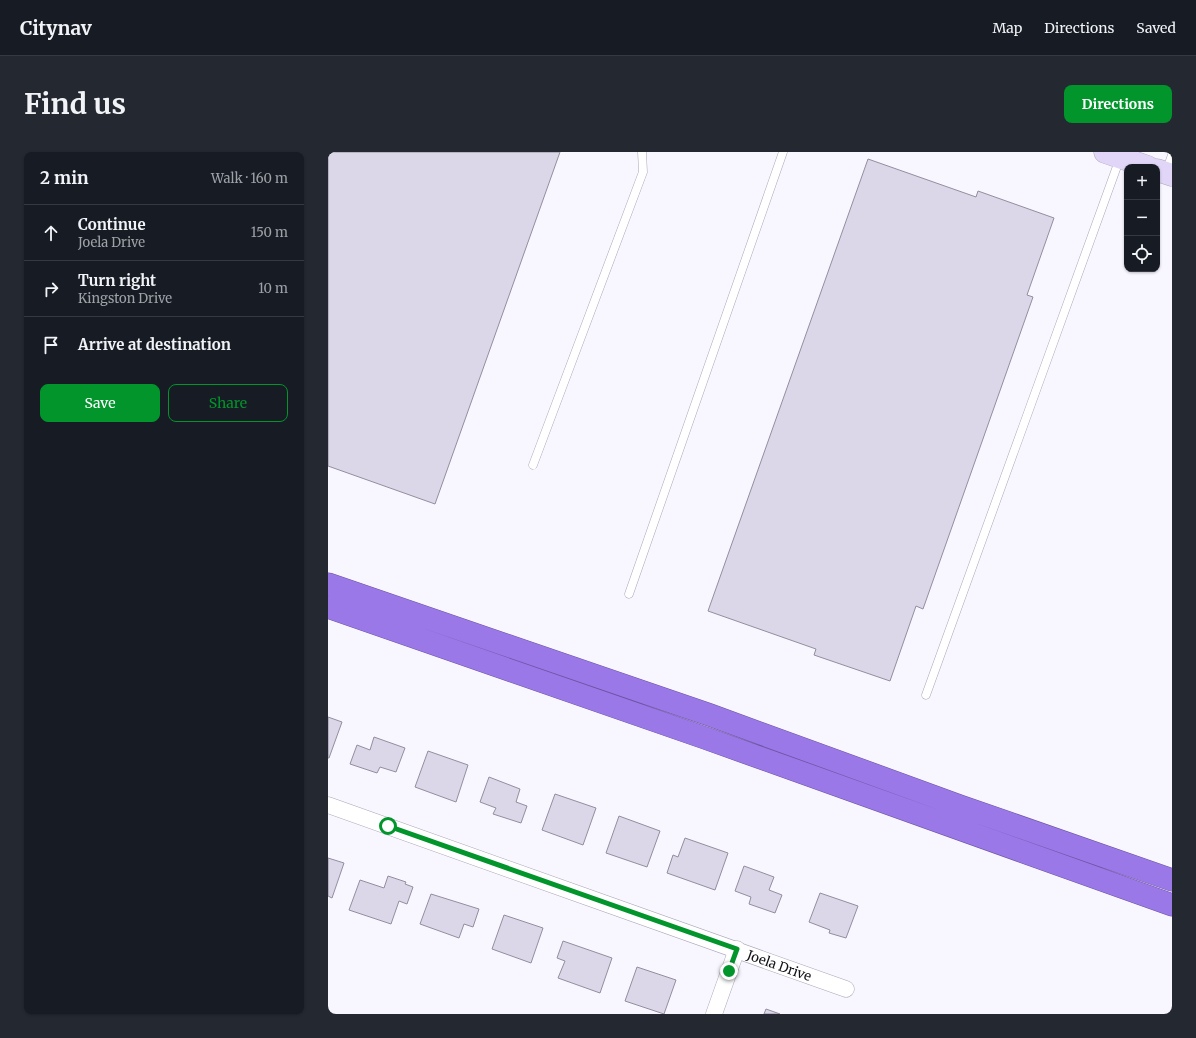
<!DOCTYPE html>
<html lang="en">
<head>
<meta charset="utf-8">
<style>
  body { margin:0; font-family:Merriweather,serif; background:#242831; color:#f1f3f6 }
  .controls { position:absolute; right:12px; top:12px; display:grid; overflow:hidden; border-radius:8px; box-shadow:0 1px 3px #0004 }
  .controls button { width:36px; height:36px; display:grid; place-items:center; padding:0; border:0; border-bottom:1px solid #363941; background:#171b24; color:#f1f3f6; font:20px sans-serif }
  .stop { position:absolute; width:12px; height:12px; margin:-9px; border:3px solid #01952c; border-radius:50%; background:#fff }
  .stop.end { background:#01952c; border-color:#fff; box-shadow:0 1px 4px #0008 }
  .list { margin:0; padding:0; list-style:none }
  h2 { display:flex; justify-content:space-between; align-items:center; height:52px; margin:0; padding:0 16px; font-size:17px }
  h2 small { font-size:13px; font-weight:400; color:#9ea1a6 }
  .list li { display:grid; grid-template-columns:26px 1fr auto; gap:12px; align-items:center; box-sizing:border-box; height:56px; padding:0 16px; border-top:1px solid #363941 }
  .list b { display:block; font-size:15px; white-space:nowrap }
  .list p { margin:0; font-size:13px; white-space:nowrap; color:#9ea1a6 }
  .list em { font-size:13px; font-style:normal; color:#9ea1a6 }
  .actions { display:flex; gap:8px; padding:12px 16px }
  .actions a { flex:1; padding:9px 0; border:1px solid #01952c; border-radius:8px; text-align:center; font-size:14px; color:#01952c }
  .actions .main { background:#01952c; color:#fff }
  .icon { flex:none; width:22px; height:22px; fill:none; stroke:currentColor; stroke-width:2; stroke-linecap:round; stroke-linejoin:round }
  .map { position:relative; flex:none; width:844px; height:862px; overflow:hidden; border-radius:8px }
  header { display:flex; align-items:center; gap:24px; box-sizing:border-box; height:56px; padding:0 20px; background:#171b24; border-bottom:1px solid #363941 }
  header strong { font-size:19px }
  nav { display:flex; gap:22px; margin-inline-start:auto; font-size:14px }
  .intro { display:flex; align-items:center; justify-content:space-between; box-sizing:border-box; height:96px; padding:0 24px }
  h1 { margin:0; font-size:28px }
  .button { padding:10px 18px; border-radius:8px; background:#01952c; color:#fff; font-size:14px; font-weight:700 }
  main { display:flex; gap:24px; padding:0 24px }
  aside { flex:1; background:#171b24; border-radius:8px; box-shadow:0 1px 3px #0004 }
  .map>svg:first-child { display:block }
  .building { fill:#dbd7e9; stroke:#928e9e }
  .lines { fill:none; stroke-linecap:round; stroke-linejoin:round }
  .lane-casing { stroke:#aba7b8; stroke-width:9 }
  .street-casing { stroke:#aba7b8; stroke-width:17 }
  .secondary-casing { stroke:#aba7b8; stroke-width:23 }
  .highway-casing { stroke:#6b549f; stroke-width:23 }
  .lane { stroke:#fff; stroke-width:8 }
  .street { stroke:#fff; stroke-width:16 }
  .secondary { stroke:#e1d6f8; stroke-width:22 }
  .highway { stroke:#9a78e7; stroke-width:22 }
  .route { stroke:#01952c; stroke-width:5 }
  .labels { text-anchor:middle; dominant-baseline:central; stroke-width:3.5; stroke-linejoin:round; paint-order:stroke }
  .street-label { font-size:13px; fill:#141218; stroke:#fff }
</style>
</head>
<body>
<header>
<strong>Citynav</strong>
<nav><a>Map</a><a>Directions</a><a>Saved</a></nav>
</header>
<div class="intro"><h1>Find us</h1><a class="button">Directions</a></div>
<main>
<aside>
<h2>2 min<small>Walk · 160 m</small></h2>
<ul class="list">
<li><svg class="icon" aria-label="ahead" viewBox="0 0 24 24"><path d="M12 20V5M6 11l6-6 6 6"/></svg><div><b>Continue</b><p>Joela Drive</p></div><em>150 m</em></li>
<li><svg class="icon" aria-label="right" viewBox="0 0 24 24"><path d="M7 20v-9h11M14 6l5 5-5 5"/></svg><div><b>Turn right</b><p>Kingston Drive</p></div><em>10 m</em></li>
<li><svg class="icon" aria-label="arrive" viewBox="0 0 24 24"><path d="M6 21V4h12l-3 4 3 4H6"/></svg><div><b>Arrive at destination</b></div></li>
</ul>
<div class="actions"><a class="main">Save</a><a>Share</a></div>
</aside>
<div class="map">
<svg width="844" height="862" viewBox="0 0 844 862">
  <rect width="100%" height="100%" fill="#f8f6fe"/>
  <!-- building -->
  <path class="building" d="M0 0H232L107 352 0 314Z
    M540 7 648 45 650 39 726 66 699 143 705 145 595 457 588 454 562 529 486 503 488 497 380 459Z
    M0 565 14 570 1 606H0Z
    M46 585 77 596 68 620 52 615 49 621 22 612 29 593 42 598Z
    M100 599 140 613 128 650 87 635Z
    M161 625 192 637 188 650 199 654 193 671 165 662 168 656 152 650Z
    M227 642 268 656 255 693 214 678Z
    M291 664 332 679 319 715 278 701Z
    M357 686 400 701 387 738 339 721 345 703 350 705Z
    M0 706 16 711 4 746 0 744Z
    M416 714 446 725 441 738 454 743 447 761 421 752 423 745 407 739Z
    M60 724 78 730 77 732 85 735 79 752 71 749 63 772 21 758 32 728 56 736Z
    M492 741 530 754 518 786 501 781 502 778 481 770Z
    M103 742 151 757 145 775 136 772 131 786 92 772Z
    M176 763 215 776 203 811 164 797Z
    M235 789 284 806 272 841 230 826 237 809 229 806Z
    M309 815 348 828 336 862 297 849Z
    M438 857 452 862H436Z"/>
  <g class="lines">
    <defs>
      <path id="lane" d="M838 20 844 3
        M205 313 315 20 314 0
        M301 442 455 0
        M598 543 792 6"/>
      <g id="street">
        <path id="s1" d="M0 653 518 837"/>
        <path d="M386 862 409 797"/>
      </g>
      <path id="secondary" d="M777 0 820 15
        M829 18 844 23"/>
      <path id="highway" d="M0 432 382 563 632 654 844 728
        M0 455 377 586 844 753"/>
    </defs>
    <!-- lane casing -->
    <use href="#lane" class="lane-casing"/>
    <!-- street casing -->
    <use href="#street" class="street-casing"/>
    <!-- secondary casing -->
    <use href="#secondary" class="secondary-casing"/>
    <!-- highway casing -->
    <use href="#highway" class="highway-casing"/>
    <!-- lane -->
    <use href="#lane" class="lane"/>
    <!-- street -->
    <use href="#street" class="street"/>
    <!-- secondary -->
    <use href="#secondary" class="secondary"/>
    <!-- highway -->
    <use href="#highway" class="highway"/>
  </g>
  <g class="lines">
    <!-- route -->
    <path class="route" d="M60 674 409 797 401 819"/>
  </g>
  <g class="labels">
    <!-- street labels -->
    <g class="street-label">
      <text stroke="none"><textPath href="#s1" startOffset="479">Joela Drive</textPath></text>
    </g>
  </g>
</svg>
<div class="controls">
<button>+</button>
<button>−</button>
<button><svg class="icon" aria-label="locate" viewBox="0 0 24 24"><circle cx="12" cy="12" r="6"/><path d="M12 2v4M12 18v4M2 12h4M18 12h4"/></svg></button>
</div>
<div class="stop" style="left:60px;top:674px"></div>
<div class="stop end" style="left:401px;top:819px"></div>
</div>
</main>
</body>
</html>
